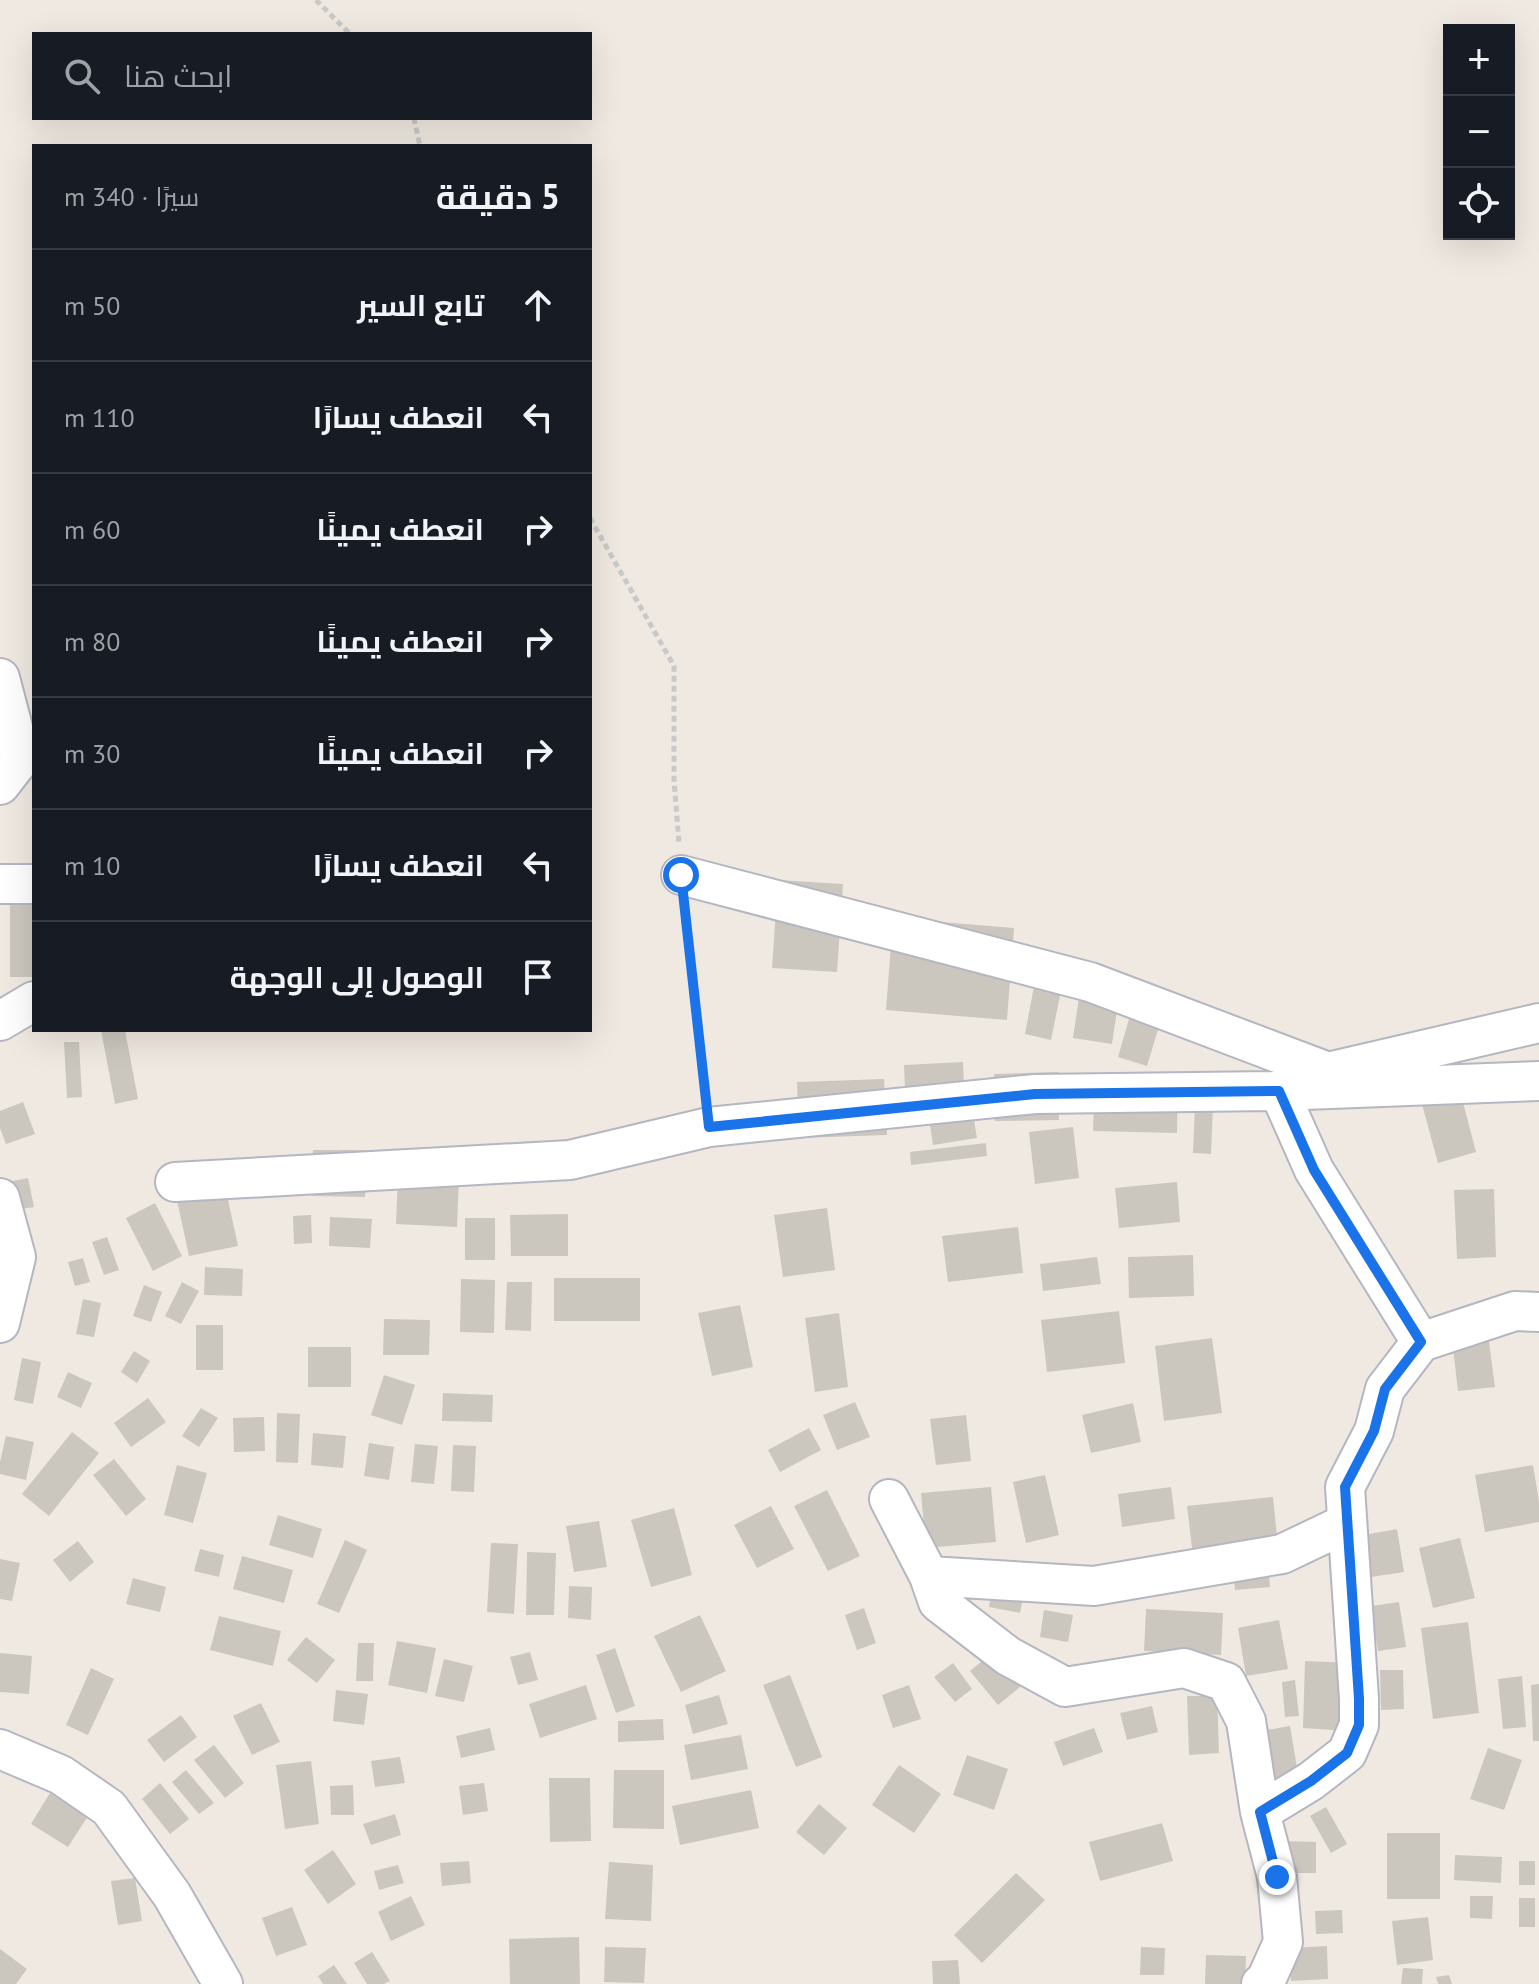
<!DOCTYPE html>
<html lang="ar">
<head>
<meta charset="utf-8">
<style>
  body { margin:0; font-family:"PT Sans",Cairo,sans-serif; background:#242831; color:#f1f3f6; direction:rtl }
  .controls { position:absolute; right:24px; top:24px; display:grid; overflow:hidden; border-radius:0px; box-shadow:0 8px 32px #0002 }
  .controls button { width:72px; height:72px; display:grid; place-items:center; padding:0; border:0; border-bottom:2px solid #363941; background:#171b24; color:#f1f3f6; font:40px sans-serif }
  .stop { position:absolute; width:24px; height:24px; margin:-18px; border:6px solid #1a73e8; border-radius:50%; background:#fff }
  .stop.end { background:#1a73e8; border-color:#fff; box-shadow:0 2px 8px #0008 }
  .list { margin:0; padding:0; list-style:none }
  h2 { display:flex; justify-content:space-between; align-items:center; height:104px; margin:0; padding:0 32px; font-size:34px }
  h2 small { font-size:26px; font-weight:400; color:#9ea1a6 }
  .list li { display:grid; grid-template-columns:52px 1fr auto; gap:24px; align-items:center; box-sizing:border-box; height:112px; padding:0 32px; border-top:2px solid #363941 }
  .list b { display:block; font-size:30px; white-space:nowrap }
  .list em { font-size:26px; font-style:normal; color:#9ea1a6 }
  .icon { flex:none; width:44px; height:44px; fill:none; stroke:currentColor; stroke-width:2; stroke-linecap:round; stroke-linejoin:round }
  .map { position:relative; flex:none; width:1539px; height:1984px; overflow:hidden; direction:ltr }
  .search { position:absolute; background:#171b24; box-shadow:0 8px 32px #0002; left:32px; top:32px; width:560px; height:88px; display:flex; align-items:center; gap:20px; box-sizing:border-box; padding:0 28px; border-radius:0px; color:#9ea1a6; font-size:30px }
  .panel { position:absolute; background:#171b24; box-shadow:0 8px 32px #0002; left:32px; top:144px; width:560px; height:888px; border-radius:0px; direction:rtl }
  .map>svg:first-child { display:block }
  .building { fill:#cbc7bf }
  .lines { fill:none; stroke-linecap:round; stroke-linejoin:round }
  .minor-casing { stroke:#b4b7c1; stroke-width:42 }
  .path { stroke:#c9c9c9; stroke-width:5; stroke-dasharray:6 4; stroke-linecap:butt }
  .minor { stroke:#fff; stroke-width:38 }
  .route { stroke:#1a73e8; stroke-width:10 }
</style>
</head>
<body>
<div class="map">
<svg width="1539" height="1984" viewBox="0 0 1539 1984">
  <rect width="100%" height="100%" fill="#efe9e1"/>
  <!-- building -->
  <path class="building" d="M778 880 843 884 837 972 772 968Z
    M10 894H34V977H10Z
    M893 918 1014 928 1007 1020 886 1010Z
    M1035 981 1062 986 1051 1040 1025 1034Z
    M1080 991 1119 997 1112 1044 1073 1038Z
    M1131 1012 1161 1020 1147 1066 1118 1057Z
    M101 1030H125L138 1099 115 1104Z
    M64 1042H79L82 1097 67 1098Z
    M963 1062 964 1087 905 1090 904 1065Z
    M1058 1072 1059 1120 995 1121 994 1074Z
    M1095 1075 1178 1078 1177 1133 1093 1131Z
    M884 1079 887 1135 799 1138 797 1082Z
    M1459 1087 1476 1152 1438 1163 1420 1097Z
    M970 1097 977 1138 933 1145 927 1105Z
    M23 1102 35 1134 6 1144 0 1128V1111Z
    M1195 1105H1213L1211 1154 1193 1153Z
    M1073 1127 1079 1178 1035 1184 1029 1132Z
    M986 1143 987 1156 911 1165 910 1152Z
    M313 1150H366L365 1197 312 1196Z
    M399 1150 460 1152 457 1227 396 1224Z
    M28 1178 34 1207 13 1210 8 1182Z
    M224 1181 238 1246 189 1256 175 1191Z
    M1177 1182 1180 1222 1119 1228 1115 1188Z
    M1494 1189 1496 1257 1457 1259 1454 1190Z
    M155 1203 182 1256 153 1271 126 1218Z
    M827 1208 835 1270 783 1277 774 1215Z
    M568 1214V1256H511L510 1215Z
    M311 1215 312 1243 294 1244 293 1216Z
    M330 1217 372 1219 370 1248 329 1246Z
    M465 1218H495V1260H465Z
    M1018 1227 1023 1273 948 1282 942 1236Z
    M107 1237 119 1270 104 1275 92 1242Z
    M1193 1255 1194 1296 1129 1298 1128 1257Z
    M1097 1257 1101 1284 1043 1291 1040 1264Z
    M83 1258 90 1282 75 1286 68 1262Z
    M205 1267 243 1269 242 1296 204 1295Z
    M554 1278H640V1321H554Z
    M461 1279 495 1280 494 1333 460 1332Z
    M182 1282 199 1291 181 1324 165 1316Z
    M507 1282H532L531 1331 505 1330Z
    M144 1285 162 1292 151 1322 133 1316Z
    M83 1299 101 1303 94 1337 76 1334Z
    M740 1305 753 1367 712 1376 698 1313Z
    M1119 1311 1125 1363 1047 1372 1041 1320Z
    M839 1313 848 1387 815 1392 805 1318Z
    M384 1319 430 1320 429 1355H383Z
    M196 1325H223V1370H196Z
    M1487 1327 1495 1387 1458 1391 1451 1331Z
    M1212 1338 1222 1413 1164 1421 1155 1346Z
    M308 1347H351V1387H308Z
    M134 1351 150 1361 137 1383 121 1372Z
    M22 1358 41 1362 33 1404 14 1400Z
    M68 1372 92 1383 81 1408 57 1397Z
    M384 1375 415 1385 402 1425 371 1415Z
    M443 1393 493 1395 492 1422 442 1421Z
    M148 1398 166 1422 131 1447 114 1423Z
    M855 1402 870 1437 837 1450 823 1415Z
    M1133 1403 1141 1442 1091 1453 1082 1415Z
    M201 1408 218 1418 199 1447 182 1436Z
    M277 1413 300 1414 298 1463 276 1462Z
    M966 1415 971 1461 936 1465 930 1419Z
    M264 1417 265 1451 234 1452 233 1418Z
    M809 1428 821 1450 780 1472 768 1450Z
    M72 1432 99 1453 49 1516 22 1494Z
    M313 1433 346 1436 343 1468 311 1465Z
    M6 1436 34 1442 26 1480 0 1474V1462Z
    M369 1443 394 1447 389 1480 364 1476Z
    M415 1444 438 1446 434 1484 411 1482Z
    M453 1445 476 1446 474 1492 451 1491Z
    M114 1459 146 1499 126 1516 93 1475Z
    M177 1465 207 1473 193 1523 164 1515Z
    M1533 1465 1539 1502V1522L1485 1532 1475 1475Z
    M1045 1475 1059 1535 1026 1543 1013 1482Z
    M991 1487 996 1542 926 1548 921 1493Z
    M1171 1487 1175 1519 1122 1527 1118 1494Z
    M827 1490 860 1556 828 1571 794 1506Z
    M1273 1497 1278 1547 1193 1556 1187 1506Z
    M771 1506 794 1549 757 1568 734 1525Z
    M674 1508 692 1575 651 1587 631 1520Z
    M278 1515 322 1529 313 1558 269 1545Z
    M599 1521 607 1567 574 1572 566 1526Z
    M1397 1529 1404 1572 1371 1577 1364 1535Z
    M1460 1538 1475 1598 1433 1608 1419 1548Z
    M345 1540 367 1550 339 1613 317 1604Z
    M78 1541 94 1562 70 1582 53 1560Z
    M491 1543 518 1544 514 1614 487 1612Z
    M200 1549 224 1555 219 1577 194 1571Z
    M527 1552 556 1553 554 1615H526Z
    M242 1556 293 1570 284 1603 233 1589Z
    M0 1559 20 1563 12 1601 0 1599Z
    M1268 1563 1270 1587 1235 1590 1233 1566Z
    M133 1578 166 1587 160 1612 126 1604Z
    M994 1580 1025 1587 1020 1613 989 1607Z
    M569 1586 592 1587 591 1620 568 1618Z
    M1399 1602 1406 1647 1378 1651 1371 1606Z
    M864 1608 876 1643 857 1650 845 1615Z
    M1146 1609 1223 1613 1221 1655 1144 1651Z
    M1044 1610 1073 1615 1068 1642 1040 1637Z
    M700 1615 726 1671 681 1692 654 1636Z
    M219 1616 281 1631 273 1666 210 1650Z
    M1279 1620 1288 1669 1246 1676 1238 1628Z
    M1468 1622 1479 1713 1433 1719 1421 1628Z
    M306 1637 335 1660 317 1683 287 1660Z
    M397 1641 436 1648 427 1693 388 1685Z
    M358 1643H374L373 1681H356Z
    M615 1648 635 1706 616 1713 596 1655Z
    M530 1652 538 1680 518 1685 510 1657Z
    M0 1653 32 1656 29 1694 0 1692Z
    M992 1653 1020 1687 998 1705 970 1671Z
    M444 1659 473 1666 464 1702 435 1696Z
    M1305 1661 1352 1663 1349 1731 1303 1728Z
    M953 1663 972 1689 955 1702 934 1677Z
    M91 1668 114 1679 88 1735 66 1725Z
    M1380 1670H1403L1404 1709 1381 1710Z
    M790 1675 822 1757 796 1767 763 1685Z
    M1522 1676 1526 1727 1503 1729 1498 1679Z
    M1295 1680 1299 1716 1285 1717 1282 1682Z
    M1539 1684V1741H1533L1531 1685Z
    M586 1685 597 1719 540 1738 529 1704Z
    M909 1685 921 1719 893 1728 882 1695Z
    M336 1690 368 1694 364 1725 333 1721Z
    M719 1695 728 1724 693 1734 685 1705Z
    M1187 1696H1217L1219 1753 1189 1755Z
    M261 1703 280 1742 252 1755 233 1716Z
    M1152 1706 1158 1732 1127 1740 1120 1713Z
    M181 1715 197 1737 164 1762 147 1740Z
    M663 1719 664 1740 618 1742V1721Z
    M1290 1726 1299 1780 1264 1786 1255 1732Z
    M490 1728 495 1750 461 1758 456 1736Z
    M1094 1728 1103 1752 1063 1766 1054 1742Z
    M741 1735 748 1769 691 1780 684 1745Z
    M214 1745 244 1783 225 1798 194 1760Z
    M1488 1748 1522 1760 1504 1810 1470 1799Z
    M967 1755 1008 1769 994 1810 953 1795Z
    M400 1757 405 1783 375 1787 371 1761Z
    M311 1761 319 1824 285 1829 276 1765Z
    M899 1765 941 1794 914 1833 872 1805Z
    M186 1770 214 1803 199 1814 172 1782Z
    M614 1770H664V1829L613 1828Z
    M549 1778H590L591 1841 550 1842Z
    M160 1783 189 1819 170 1834 142 1799Z
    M484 1783 488 1811 463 1815 459 1786Z
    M353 1785 354 1815H331L330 1786Z
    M751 1790 759 1828 680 1845 672 1806Z
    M50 1793 88 1816 68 1847 31 1824Z
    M819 1804 847 1828 824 1855 796 1832Z
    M1326 1807 1347 1844 1331 1853 1310 1816Z
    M395 1814 401 1835 371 1845 363 1824Z
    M1162 1823 1173 1861 1100 1881 1089 1842Z
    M1387 1833H1440V1899H1387Z
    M1279 1841 1316 1842V1873H1278Z
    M333 1850 356 1884 328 1904 304 1870Z
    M1455 1855 1502 1857 1501 1883 1454 1880Z
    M469 1861 471 1883 442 1886 440 1863Z
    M1519 1861H1535V1885H1519Z
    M609 1862 653 1865 651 1921 605 1919Z
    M398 1865 404 1883 379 1890 374 1871Z
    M1016 1873 1045 1900 982 1963 954 1935Z
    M135 1878 142 1921 118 1925 111 1881Z
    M411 1896 425 1925 391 1941 378 1912Z
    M1470 1896H1493L1492 1919 1470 1918Z
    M1519 1898H1535V1927H1519Z
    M292 1907 307 1945 276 1956 262 1918Z
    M1342 1910 1343 1933 1316 1934 1315 1911Z
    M1428 1917 1433 1960 1397 1965 1392 1921Z
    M579 1937 580 1984H510L509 1939Z
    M1327 1946 1328 1979 1291 1981 1289 1948Z
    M605 1947 646 1948 644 1983 604 1982Z
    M1141 1947 1165 1948 1164 1975H1140Z
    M0 1949 27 1969 16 1984H0Z
    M372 1952 390 1981 384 1984H367L354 1963Z
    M1206 1955 1246 1956 1245 1984H1205Z
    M958 1960 960 1984H933L932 1961Z
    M334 1965 347 1984H323L318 1976Z
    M1403 1968 1423 1969 1422 1984H1401Z
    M1449 1975 1452 1984H1438L1436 1977Z"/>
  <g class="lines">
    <defs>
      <path id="minor" d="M0 678 21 758 0 785
        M681 875 1090 982 1328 1072 1539 1023
        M0 884H34
        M0 1021 34 1001
        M1279 1091 1314 1170 1421 1342
        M175 1182 570 1160 709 1127 1035 1094 1279 1091 1539 1081
        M0 1198 16 1257 0 1323
        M889 1499 929 1576 938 1602 1008 1656 1065 1687 1184 1668 1226 1682 1246 1721 1260 1812
        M929 1576 1094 1586 1282 1554 1347 1523
        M0 1749 61 1775 109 1808 172 1895 223 1984
        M1261 1984 1266 1980 1283 1942 1277 1877 1260 1812 1311 1781 1347 1753 1359 1725V1699L1345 1487 1374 1431 1385 1389 1421 1342 1515 1311 1539 1312"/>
    </defs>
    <!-- minor casing -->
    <use href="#minor" class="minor-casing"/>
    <!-- path -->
    <path class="path" d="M316 0 350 34
      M414 118 420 146
      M590 518 674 666V780L679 843
      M686 912 705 1093"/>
    <!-- minor -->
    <use href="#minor" class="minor"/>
  </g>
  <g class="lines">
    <!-- route -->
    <path class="route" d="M681 875 709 1127 1035 1094 1279 1091 1314 1170 1421 1342 1385 1389 1374 1431 1345 1487 1359 1699V1725L1347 1753 1311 1781 1260 1812 1277 1877"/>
  </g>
</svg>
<div class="controls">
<button>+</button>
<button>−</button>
<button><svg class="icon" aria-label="locate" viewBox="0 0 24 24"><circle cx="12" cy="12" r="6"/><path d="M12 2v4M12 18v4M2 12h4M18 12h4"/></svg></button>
</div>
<div class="stop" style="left:681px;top:875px"></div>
<div class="stop end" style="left:1277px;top:1877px"></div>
<div class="search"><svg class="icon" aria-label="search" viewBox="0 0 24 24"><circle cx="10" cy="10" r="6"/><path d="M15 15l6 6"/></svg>ابحث هنا</div>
<section class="panel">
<h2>5 دقيقة<small>سيرًا · 340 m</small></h2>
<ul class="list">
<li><svg class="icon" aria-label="ahead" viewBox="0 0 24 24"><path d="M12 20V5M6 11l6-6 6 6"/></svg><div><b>تابع السير</b></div><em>50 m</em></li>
<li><svg class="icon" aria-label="left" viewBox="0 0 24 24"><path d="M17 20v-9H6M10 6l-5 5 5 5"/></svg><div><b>انعطف يسارًا</b></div><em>110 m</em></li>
<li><svg class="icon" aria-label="right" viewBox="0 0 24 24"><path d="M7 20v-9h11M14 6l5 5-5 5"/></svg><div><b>انعطف يمينًا</b></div><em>60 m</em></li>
<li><svg class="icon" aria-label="right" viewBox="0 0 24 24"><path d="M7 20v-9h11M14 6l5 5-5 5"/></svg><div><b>انعطف يمينًا</b></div><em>80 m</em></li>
<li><svg class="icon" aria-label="right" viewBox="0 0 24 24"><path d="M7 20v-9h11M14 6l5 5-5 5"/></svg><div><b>انعطف يمينًا</b></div><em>30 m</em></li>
<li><svg class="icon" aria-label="left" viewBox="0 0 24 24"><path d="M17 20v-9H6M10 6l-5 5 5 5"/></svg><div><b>انعطف يسارًا</b></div><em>10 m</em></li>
<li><svg class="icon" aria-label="arrive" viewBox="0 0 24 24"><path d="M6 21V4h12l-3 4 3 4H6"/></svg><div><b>الوصول إلى الوجهة</b></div></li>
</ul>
</section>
</div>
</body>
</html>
